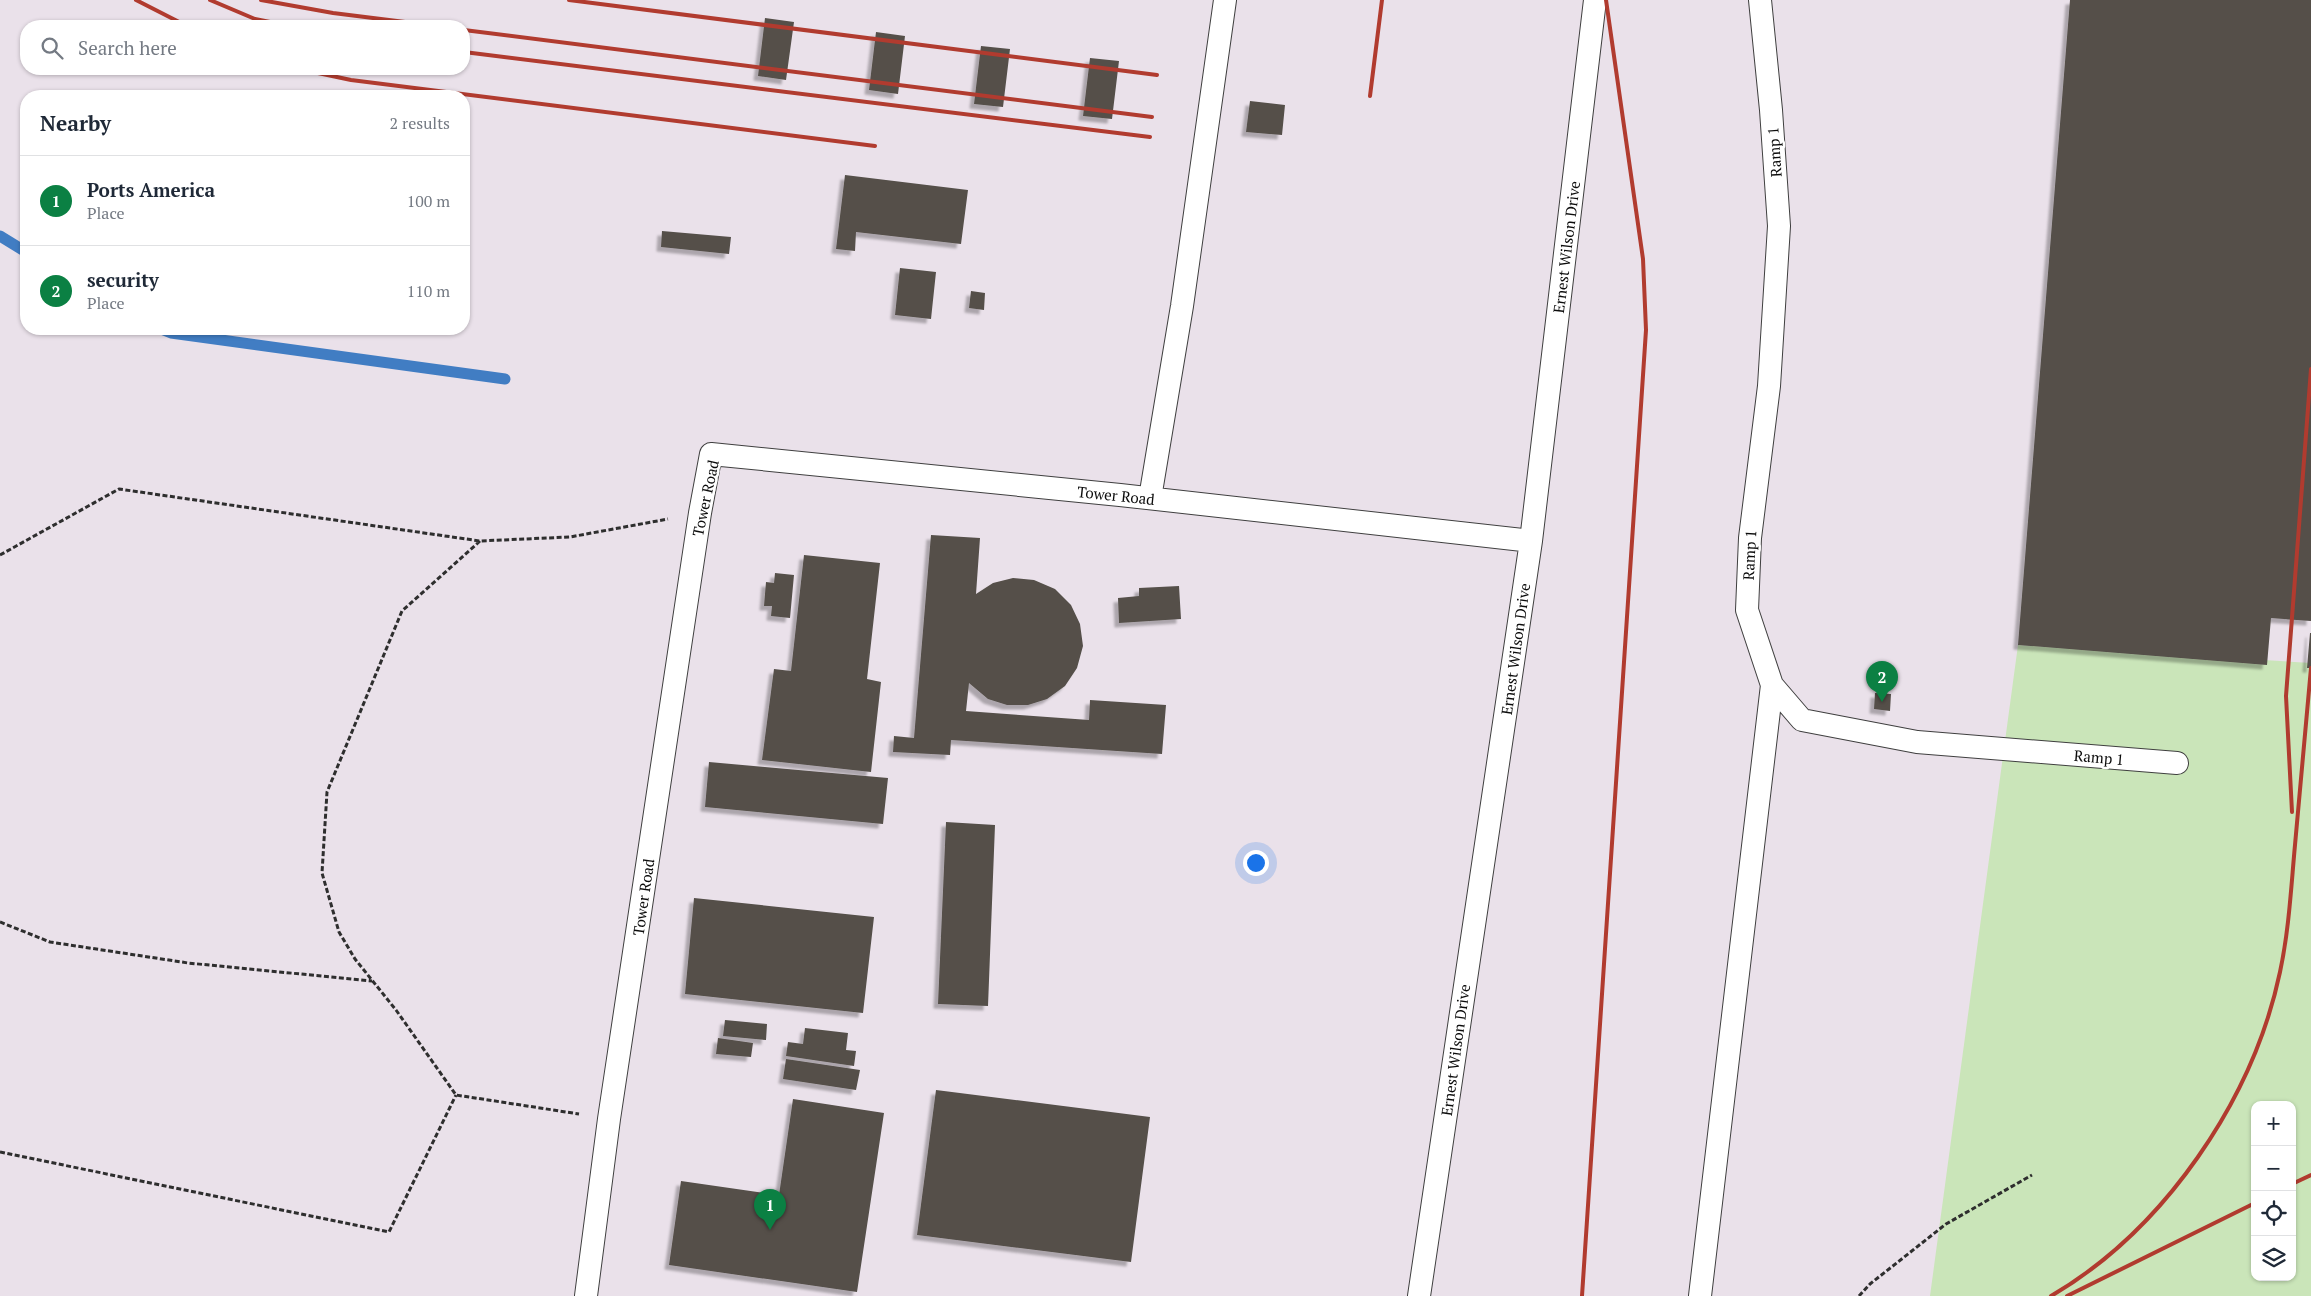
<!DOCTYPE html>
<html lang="en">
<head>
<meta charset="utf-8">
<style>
  body { margin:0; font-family:"PT Serif",serif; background:#f6f6f7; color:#1f2937 }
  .controls { position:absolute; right:15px; bottom:15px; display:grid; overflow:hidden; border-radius:10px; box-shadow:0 1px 4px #0004 }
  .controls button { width:45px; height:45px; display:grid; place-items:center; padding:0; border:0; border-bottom:1px solid #e0e1e3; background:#fff; color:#1f2937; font:25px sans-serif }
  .you { position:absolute; left:1255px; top:862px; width:18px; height:18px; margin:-12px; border:4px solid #fff; border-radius:50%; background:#1a73e8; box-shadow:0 0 0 8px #1a73e833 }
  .badge { display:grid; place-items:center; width:32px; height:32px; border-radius:50%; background:#0b8043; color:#fff; font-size:16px; font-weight:700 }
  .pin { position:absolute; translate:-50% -41px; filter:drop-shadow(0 1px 2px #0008) }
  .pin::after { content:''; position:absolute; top:26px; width:18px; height:15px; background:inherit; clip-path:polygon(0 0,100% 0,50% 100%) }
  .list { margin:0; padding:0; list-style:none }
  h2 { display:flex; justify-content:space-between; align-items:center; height:65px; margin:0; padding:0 20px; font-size:21px }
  h2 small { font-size:16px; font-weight:400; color:#747a83 }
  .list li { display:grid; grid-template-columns:32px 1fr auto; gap:15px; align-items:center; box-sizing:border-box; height:90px; padding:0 20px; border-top:1px solid #e0e1e3 }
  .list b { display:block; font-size:19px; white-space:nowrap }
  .list p { margin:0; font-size:16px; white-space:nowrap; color:#747a83 }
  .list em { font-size:16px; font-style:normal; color:#747a83 }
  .icon { flex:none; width:28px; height:28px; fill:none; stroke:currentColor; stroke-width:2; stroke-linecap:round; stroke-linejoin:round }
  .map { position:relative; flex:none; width:2311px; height:1296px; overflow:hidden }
  .search { position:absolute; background:#fff; box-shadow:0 1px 4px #0004; left:20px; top:20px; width:450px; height:55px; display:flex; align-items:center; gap:12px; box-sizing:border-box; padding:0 18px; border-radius:20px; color:#747a83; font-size:19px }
  .panel { position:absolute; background:#fff; box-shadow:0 1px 4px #0004; left:20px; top:90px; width:450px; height:245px; border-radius:20px }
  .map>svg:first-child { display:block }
  .industrial { fill:#eae1ea; fill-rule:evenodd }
  .green { fill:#cae5b9; fill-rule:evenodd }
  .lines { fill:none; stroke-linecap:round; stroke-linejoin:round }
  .stream { stroke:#417dc3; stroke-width:11 }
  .building { fill:#544f49; filter:url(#shadow) }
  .lane-casing { stroke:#3f3f3f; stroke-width:24 }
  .path { stroke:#2e2e2e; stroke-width:3; stroke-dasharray:5 2.5; stroke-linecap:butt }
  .lane { stroke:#fff; stroke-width:22 }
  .rail { stroke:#b13b2f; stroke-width:4 }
  .labels { text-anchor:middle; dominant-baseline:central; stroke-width:5; stroke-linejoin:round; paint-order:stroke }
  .street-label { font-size:15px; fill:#0c0c0c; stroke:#fff }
</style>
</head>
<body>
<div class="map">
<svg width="2311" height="1296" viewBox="0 0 2311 1296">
  <defs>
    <filter id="shadow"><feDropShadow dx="-4.5" dy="4.5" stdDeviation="1" flood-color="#0004"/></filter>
  </defs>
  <rect width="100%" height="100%" fill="#fefdec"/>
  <!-- industrial -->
  <path class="industrial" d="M0 0H2311V1296H0ZM26 26H464V69H26ZM26 96H464V329H26ZM2255 1105H2292V1277H2255Z"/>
  <!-- green -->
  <path class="green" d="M2018 645 2311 663V1296H1930ZM2255 1105H2292V1277H2255Z"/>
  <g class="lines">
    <!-- stream -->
    <path class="stream" d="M0 236 26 252
      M161 329 171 333 505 379"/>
  </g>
  <!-- building -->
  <path class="building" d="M2070 0H2311V621L2271 618 2267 665 2018 645Z
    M765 18 794 22 786 80 758 76Z
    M876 32 905 36 898 94 869 90Z
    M981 46 1010 49 1003 107 974 104Z
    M1090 58 1119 61 1112 119 1083 116Z
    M1250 101 1285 105 1282 135 1246 132Z
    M845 175 968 190 961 244 856 232 855 251 836 249Z
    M662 231 731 237 729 254 661 247Z
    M900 268 936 272 931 319 895 315Z
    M971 291 985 293 984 310 969 308Z
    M931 535 980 538 976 594 993 583 1013 578 1034 580 1055 589 1071 605 1080 624 1083 646 1077 668 1065 686 1047 699 1028 705H1007L988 699 969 683 966 711 1089 720 1090 700 1166 705 1162 754 951 740 950 755 893 752 894 736 914 738Z
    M804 555 880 563 867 679 881 682 871 772 762 760 774 669 791 671Z
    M775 573 794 575 790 618 771 616 772 606H764L766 582 774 583Z
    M1179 586 1181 619 1119 623 1118 598 1139 596V588Z
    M2310 633H2311V668H2307Z
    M1875 693 1891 694 1890 711 1874 709Z
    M709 762 888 778 883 824 705 807Z
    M946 822 995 825 988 1006 938 1004Z
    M694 898 874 917 863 1013 685 994Z
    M725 1020 767 1024 766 1040 723 1036Z
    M805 1028 848 1033 846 1050 856 1051 854 1066 786 1056 788 1042 803 1044Z
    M718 1038 753 1043 751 1057 716 1054Z
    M786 1059 860 1070 856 1090 783 1079Z
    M936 1090 1150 1117 1131 1262 917 1235Z
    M793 1099 884 1113 857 1292 669 1265 681 1181 779 1195Z"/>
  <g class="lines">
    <defs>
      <path id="lane" d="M1760 0 1771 110 1779 226 1769 386 1750 538 1747 610 1772 685 1802 720 1917 742 2177 763
        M1150 498 1182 306 1225 0
        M586 1296 609 1119 700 513 711 454 1120 495 1531 541
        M1419 1296 1531 541 1595 0
        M1700 1296 1772 685"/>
    </defs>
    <!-- lane casing -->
    <use href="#lane" class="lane-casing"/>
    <!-- path -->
    <path class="path" d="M480 541 402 611 327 792 322 873 339 932 355 959 396 1010 456 1095 579 1114
      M0 555 119 489 480 541 570 537 668 519
      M0 922 50 942 188 963 372 981
      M0 1152 389 1232 456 1095
      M1859 1296 1870 1284 1946 1224 2032 1175"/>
    <!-- lane -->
    <use href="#lane" class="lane"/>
    <!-- rail -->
    <path class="rail" d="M136 0 187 26
      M210 0 255 19 290 26
      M261 0 333 13 437 26
      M569 0 1157 75
      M464 30 1152 117
      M464 52 1150 137
      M299 69 351 80 875 146
      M1370 96 1382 0
      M2292 812 2286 696 2311 369
      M2292 1184 2311 1175
      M1582 1296 1646 330 1643 259 1606 0
      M2051 1296C2164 1230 2253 1100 2280 972 2289 930 2291 888 2295 845 2300 786 2306 727 2311 668
      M2067 1296 2255 1203"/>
  </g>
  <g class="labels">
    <!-- street labels -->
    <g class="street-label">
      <text transform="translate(1774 152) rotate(-94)">Ramp 1</text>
      <text transform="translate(1566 247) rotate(-83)">Ernest Wilson Drive</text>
      <text transform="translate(1116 495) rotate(6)">Tower Road</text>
      <text transform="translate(705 498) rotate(-78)">Tower Road</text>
      <text transform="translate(1749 555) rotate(-87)">Ramp 1</text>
      <text transform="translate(1515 649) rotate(-82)">Ernest Wilson Drive</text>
      <text transform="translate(2099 757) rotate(5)">Ramp 1</text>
      <text transform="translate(643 897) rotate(-82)">Tower Road</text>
      <text transform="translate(1455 1050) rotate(-82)">Ernest Wilson Drive</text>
    </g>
  </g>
</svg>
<div class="controls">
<button>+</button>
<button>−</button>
<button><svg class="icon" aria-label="locate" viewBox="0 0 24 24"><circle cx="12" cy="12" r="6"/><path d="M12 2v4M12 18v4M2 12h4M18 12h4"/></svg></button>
<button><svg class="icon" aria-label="layers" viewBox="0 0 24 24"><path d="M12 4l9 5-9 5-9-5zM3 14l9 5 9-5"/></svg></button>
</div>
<div class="you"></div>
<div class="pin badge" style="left:770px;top:1230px">1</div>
<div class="pin badge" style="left:1882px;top:702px">2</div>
<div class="search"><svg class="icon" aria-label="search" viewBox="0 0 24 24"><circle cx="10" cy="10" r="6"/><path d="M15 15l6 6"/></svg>Search here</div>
<section class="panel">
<h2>Nearby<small>2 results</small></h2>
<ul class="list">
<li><span class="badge">1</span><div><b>Ports America</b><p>Place</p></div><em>100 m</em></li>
<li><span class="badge">2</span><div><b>security</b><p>Place</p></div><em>110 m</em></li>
</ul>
</section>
</div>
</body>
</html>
